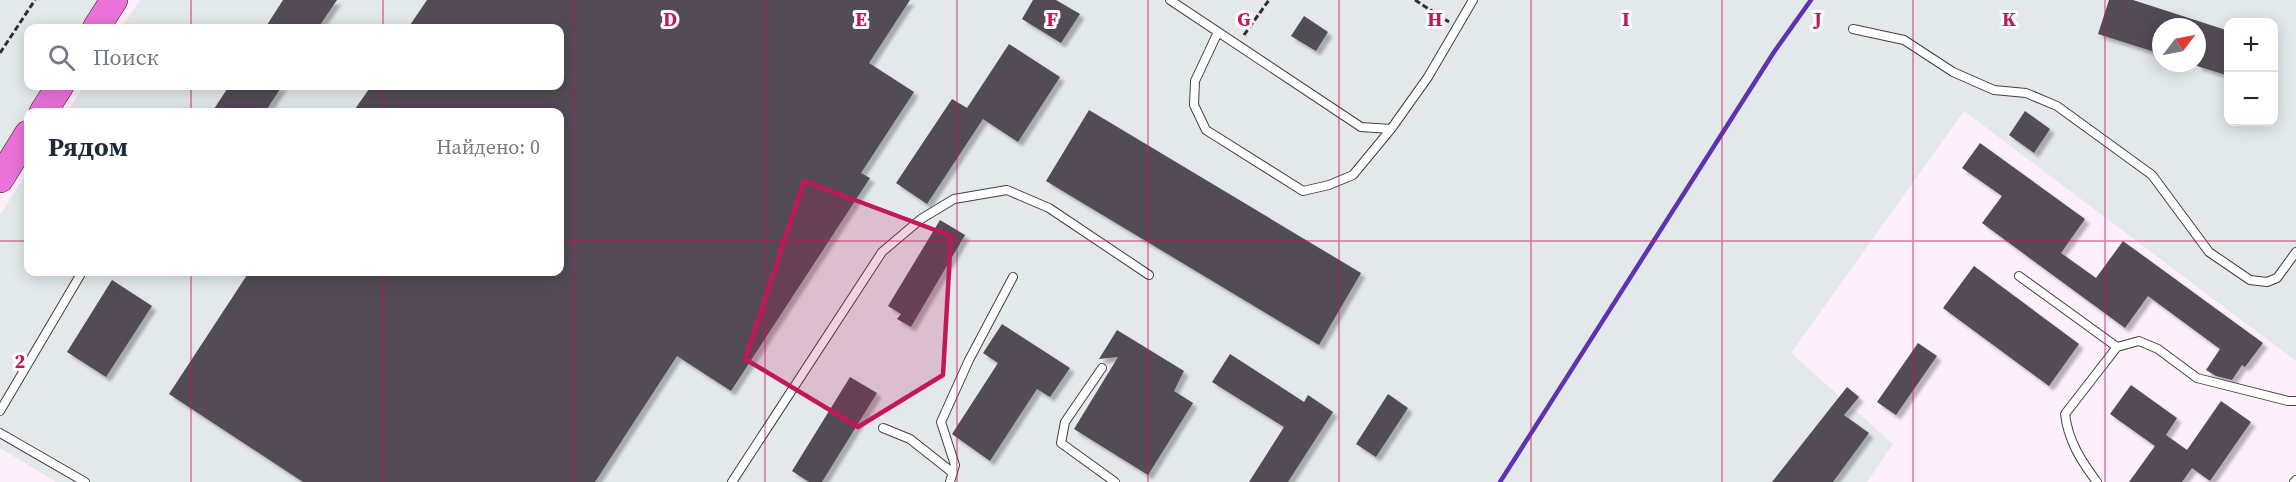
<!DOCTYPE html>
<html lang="ru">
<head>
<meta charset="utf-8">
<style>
  body { margin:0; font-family:"Source Serif 4",serif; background:#f2f2f3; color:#1f2937 }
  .controls { position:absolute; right:18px; top:18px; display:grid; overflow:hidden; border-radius:12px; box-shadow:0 3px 15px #0003 }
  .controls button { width:54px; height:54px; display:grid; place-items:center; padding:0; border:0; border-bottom:2px solid #e0e1e3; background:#fff; color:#1f2937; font:30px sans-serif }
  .compass { position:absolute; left:2152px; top:18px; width:54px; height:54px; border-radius:50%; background:#fff; box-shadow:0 3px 15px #0003; rotate:58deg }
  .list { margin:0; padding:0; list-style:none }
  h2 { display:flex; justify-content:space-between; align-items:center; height:78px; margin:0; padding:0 24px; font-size:26px }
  h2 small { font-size:20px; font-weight:400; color:#747a83 }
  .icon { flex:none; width:33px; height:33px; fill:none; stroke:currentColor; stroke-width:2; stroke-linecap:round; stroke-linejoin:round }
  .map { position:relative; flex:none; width:2296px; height:482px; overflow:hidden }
  .search { position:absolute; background:#fff; box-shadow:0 3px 15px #0003; left:24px; top:24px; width:540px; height:66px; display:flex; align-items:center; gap:15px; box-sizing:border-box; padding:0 21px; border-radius:12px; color:#747a83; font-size:22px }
  .panel { position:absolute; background:#fff; box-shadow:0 3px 15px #0003; left:24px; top:108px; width:540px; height:168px; border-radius:12px }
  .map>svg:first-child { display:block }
  .industrial { fill:#e3e9eb; fill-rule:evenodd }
  .building { fill:#534b55; filter:url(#shadow) }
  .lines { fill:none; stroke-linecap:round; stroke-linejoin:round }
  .lane-casing { stroke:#404040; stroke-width:10 }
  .primary-casing { stroke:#1e1e1e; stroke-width:28 }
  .path { stroke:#2f2f2f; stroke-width:3; stroke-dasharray:6 3; stroke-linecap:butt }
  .lane { stroke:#fff; stroke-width:8 }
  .primary { stroke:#eb72d9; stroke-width:27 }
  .rail { stroke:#5e33b0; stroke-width:4.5 }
  .marked { fill:#c2185b; fill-opacity:0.2; stroke:#c2185b; stroke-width:4.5; stroke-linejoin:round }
  .grid { fill:none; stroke:#c2185b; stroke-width:1.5; stroke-opacity:0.55 }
  .grid-label { font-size:20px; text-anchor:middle; font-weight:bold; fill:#c2185b; stroke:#fff; stroke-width:6; stroke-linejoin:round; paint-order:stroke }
</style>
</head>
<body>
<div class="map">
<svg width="2296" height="482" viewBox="0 0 2296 482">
  <defs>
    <filter id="shadow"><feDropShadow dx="4.5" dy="4.5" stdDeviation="1.5" flood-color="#0004"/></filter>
  </defs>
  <rect width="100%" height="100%" fill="#fdeffb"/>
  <!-- industrial -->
  <path class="industrial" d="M0 0H99L81 28H28V86H45L0 157Z
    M140 0H2296V361L1964 111 1791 353 1893 444 1867 482H56L0 448V215L28 171V272H560V112H67L84 86H560V28H121ZM2228 22H2274V122H2228ZM2161 27H2197V63H2161Z"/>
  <!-- building -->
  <path class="building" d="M283 0H337L318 28H265Z
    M427 0H910L869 63 914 92 861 173 870 178 731 391 677 356 595 482H303L169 394 249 272H560V112H353L371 86H560V28H408Z
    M1033 0H1056L1080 14 1061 43 1022 19Z
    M2109 0H2133L2229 31V76L2197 66V27H2161V54L2098 34Z
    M1304 16 1328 32 1316 51 1291 36Z
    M1009 44 1060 77 1018 142 983 119 927 204 896 183 952 99 967 108Z
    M229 86H282L265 112H212Z
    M1089 110 1361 273 1319 345 1046 181Z
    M2025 111 2050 129 2034 153 2009 135Z
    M1980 143 2085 219 2061 253 2096 278 2123 241 2263 343 2245 367 2242 365 2232 380 2216 376 2206 370 2220 349 2148 296 2125 328 1982 223 2002 196 1962 168Z
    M940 220 965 235 911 327 897 319 901 314 888 306Z
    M1974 266 2079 344 2049 386 1943 308Z
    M112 280 152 306 106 377 67 352Z
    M1002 324 1070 368 1050 397 1037 389 990 461 952 434 998 363 983 353Z
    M1117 330 1184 371 1174 391 1193 403 1148 475 1074 429 1118 357 1099 359Z
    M1918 343 1937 356 1896 415 1877 402Z
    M1230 354 1304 402 1308 395 1333 412 1288 482H1249L1284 427 1212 382Z
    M850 377 877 393 822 482H809L792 471Z
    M2131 385 2177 418 2166 435 2187 450 2221 401 2251 422 2210 481 2192 468 2182 482H2129L2155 446 2110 414Z
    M1847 387 1859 397 1844 415 1869 433 1833 482H1772Z
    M1388 394 1408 408 1376 457 1356 444Z"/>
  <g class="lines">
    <defs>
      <path id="lane" d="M1170 0 1361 127 1391 129 1428 77 1473 0
        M1853 29 1904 40 1953 72 1994 90 2026 93 2057 106 2152 175 2209 252 2250 280 2267 282 2277 278 2296 252
        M1218 32 1195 81 1194 105 1206 130 1303 191 1329 185 1353 175 1391 129
        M2019 276 2117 347 2139 341 2158 349 2197 378 2288 401H2296
        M1102 368 1065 422 1061 443 1115 482
        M0 411 82 272
        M883 428 910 439 953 473
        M0 433 85 482
        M732 482 882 252 921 219 954 199 1007 190 1049 208 1149 275
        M950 482 955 465 941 422 969 360 1013 277
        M2097 482C2081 461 2068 440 2065 414L2117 347
        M2294 482 2296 480"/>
      <path id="primary" d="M96 28 114 0
        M43 112 60 86
        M0 179 28 134"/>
    </defs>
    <!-- lane casing -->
    <use href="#lane" class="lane-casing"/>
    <!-- primary casing -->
    <use href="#primary" class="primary-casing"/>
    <!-- path -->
    <path class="path" d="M1415 0 1449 22
      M1244 35 1269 0
      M0 53 35 0"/>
    <!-- lane -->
    <use href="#lane" class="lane"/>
    <!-- primary -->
    <use href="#primary" class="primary"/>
    <!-- rail -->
    <path class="rail" d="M1500 482 1774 52 1811 0"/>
  </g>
  <!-- marked area -->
  <path class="marked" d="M804 181 951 236 943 375 858 427 745 359Z"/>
  <!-- grid -->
  <path class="grid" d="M191 0V28M383 0V28M574 0V482M765 0V482M957 0V482M1148 0V482M1339 0V482M1531 0V482M1722 0V482M1913 0V482M2105 0V482M191 86V112M383 86V112M0 241H28M560 241H2296M191 272V482M383 272V482"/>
  <g class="grid-label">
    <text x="670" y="26">D</text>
    <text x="861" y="26">E</text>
    <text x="1052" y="26">F</text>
    <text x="1244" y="26">G</text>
    <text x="1435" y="26">H</text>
    <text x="1626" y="26">I</text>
    <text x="1818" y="26">J</text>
    <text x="2009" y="26">K</text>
    <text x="20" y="368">2</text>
  </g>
</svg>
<div class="controls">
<button>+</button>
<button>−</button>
</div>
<svg class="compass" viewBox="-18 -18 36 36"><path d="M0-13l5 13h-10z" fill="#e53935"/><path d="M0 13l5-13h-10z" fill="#747a83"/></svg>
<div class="search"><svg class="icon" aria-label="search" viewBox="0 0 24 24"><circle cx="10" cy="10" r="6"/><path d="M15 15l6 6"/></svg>Поиск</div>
<section class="panel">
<h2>Рядом<small>Найдено: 0</small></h2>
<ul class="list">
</ul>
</section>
</div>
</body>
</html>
